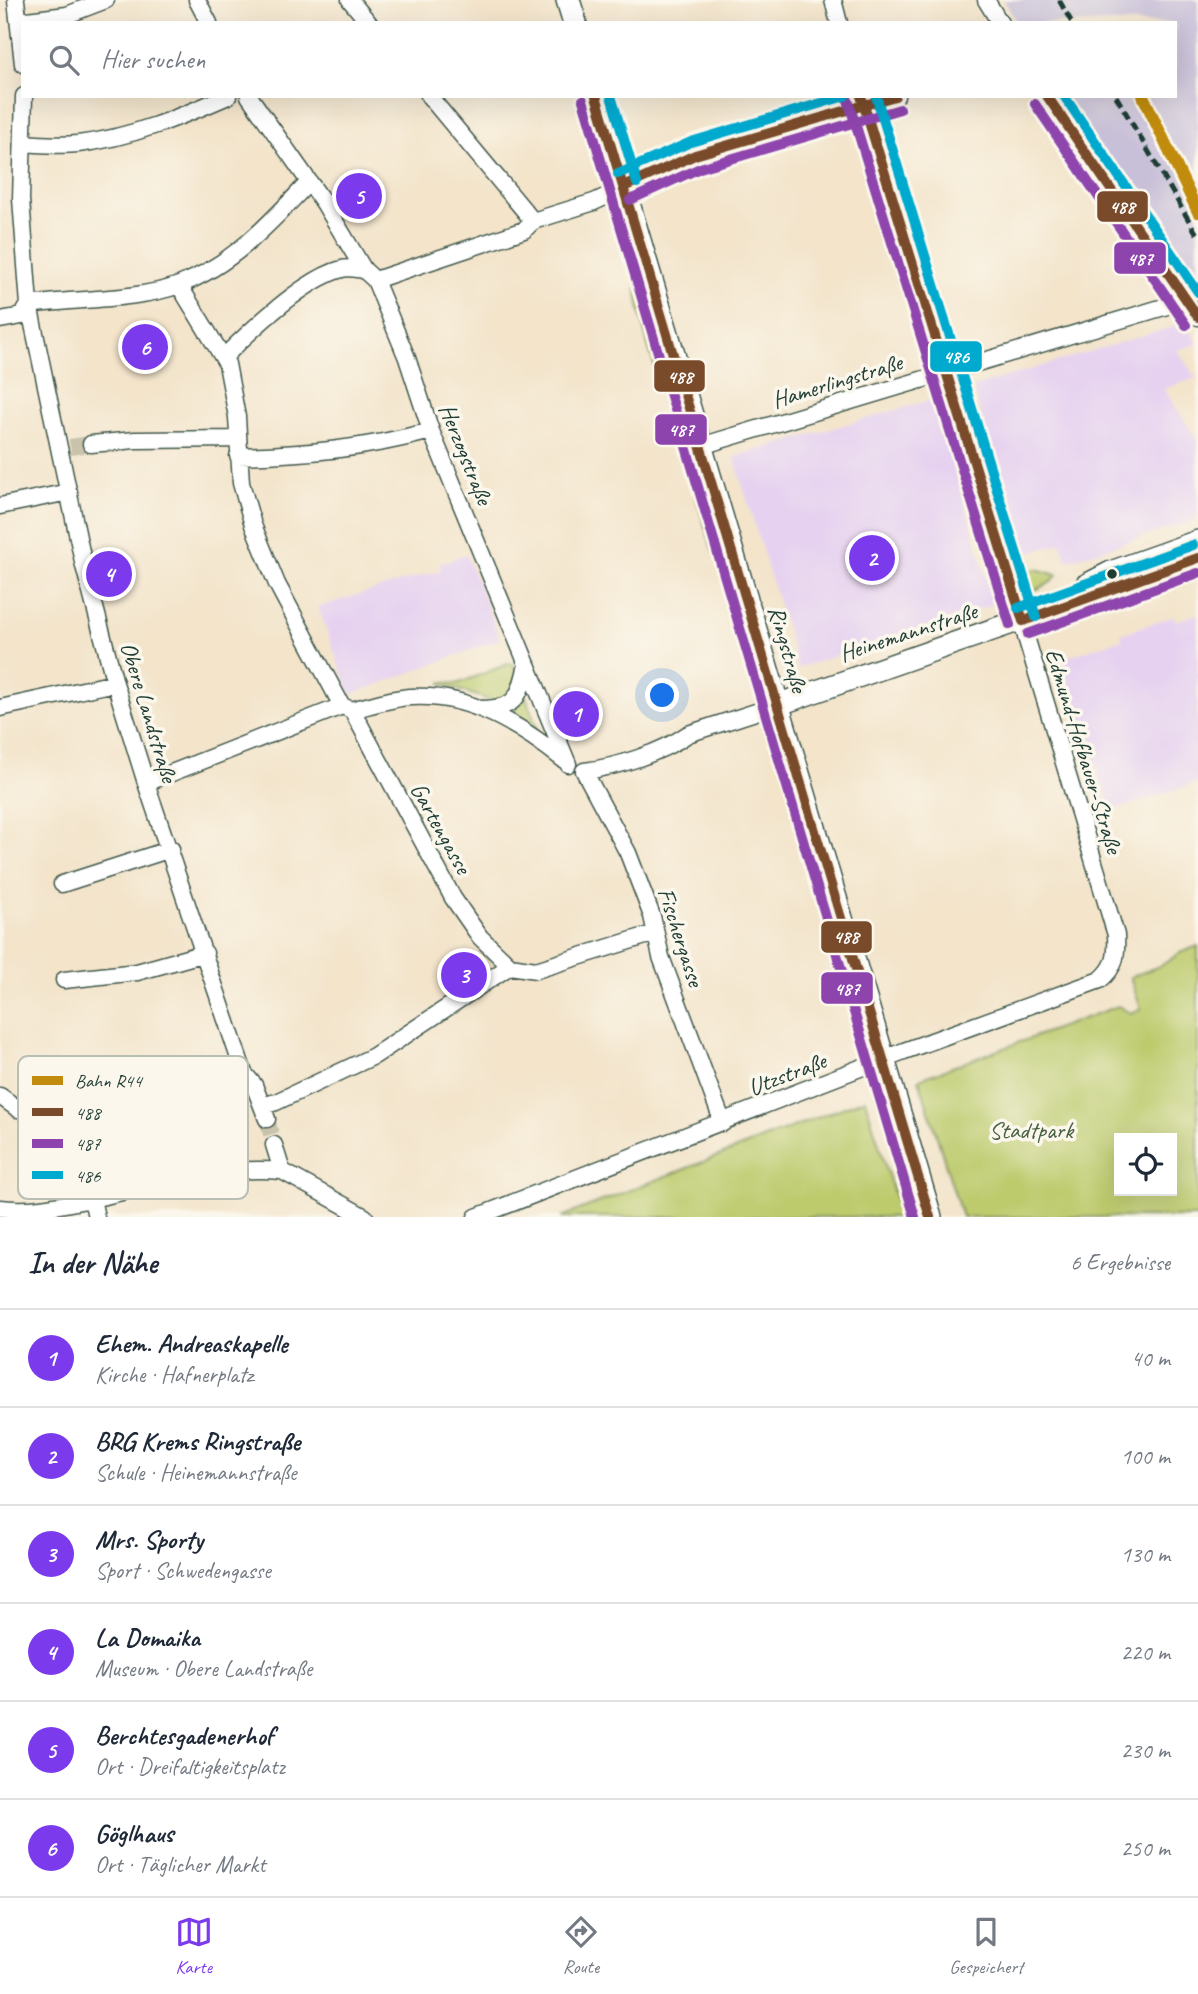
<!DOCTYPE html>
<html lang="de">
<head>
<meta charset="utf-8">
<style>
  body { margin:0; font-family:Caveat,sans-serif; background:#f6f6f7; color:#1f2937 }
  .controls { position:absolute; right:21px; bottom:21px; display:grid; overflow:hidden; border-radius:0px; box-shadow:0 7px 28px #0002 }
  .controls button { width:63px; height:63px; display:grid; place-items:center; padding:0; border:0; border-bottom:2px solid #e0e1e3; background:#fff; color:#1f2937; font:35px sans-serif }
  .you { position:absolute; left:663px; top:696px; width:24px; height:24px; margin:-18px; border:5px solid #fff; border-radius:50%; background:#1a73e8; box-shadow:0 0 0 10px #1a73e833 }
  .badge { display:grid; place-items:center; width:46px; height:46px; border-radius:50%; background:#7c3aed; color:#fff; font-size:23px; font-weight:700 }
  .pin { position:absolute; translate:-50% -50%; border:4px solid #fff; box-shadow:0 2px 7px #0006 }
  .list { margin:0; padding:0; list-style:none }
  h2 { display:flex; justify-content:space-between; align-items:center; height:91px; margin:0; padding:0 28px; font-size:30px }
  h2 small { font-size:23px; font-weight:400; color:#747a83 }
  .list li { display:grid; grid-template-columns:46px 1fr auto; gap:21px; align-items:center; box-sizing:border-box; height:98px; padding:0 28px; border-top:2px solid #e0e1e3 }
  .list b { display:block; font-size:26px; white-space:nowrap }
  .list p { margin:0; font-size:23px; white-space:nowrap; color:#747a83 }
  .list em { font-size:23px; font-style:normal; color:#747a83 }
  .icon { flex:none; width:38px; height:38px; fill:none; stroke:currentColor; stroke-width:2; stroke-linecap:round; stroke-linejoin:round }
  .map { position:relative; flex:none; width:1198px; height:1217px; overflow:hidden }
  .search { position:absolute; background:#fff; box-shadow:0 7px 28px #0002; left:21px; right:21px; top:21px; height:77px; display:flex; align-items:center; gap:18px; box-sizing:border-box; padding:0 24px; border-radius:0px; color:#747a83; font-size:26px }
  .sheet { height:679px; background:#fff }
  nav { display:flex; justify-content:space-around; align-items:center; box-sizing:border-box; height:98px; border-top:2px solid #e0e1e3; background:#fff; font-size:19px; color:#747a83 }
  nav a { display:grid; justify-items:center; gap:4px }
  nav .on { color:#7c3aed }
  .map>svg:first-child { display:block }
  .built { fill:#e6d2f0 }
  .industrial { fill:#c8bfd8 }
  .green { fill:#bdcb6d; stroke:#6e8450; stroke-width:2; fill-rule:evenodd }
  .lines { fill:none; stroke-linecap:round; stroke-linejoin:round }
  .street-tunnel { stroke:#c9c3ac; stroke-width:16; stroke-dasharray:16 8; stroke-linecap:butt }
  .street-casing { stroke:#3f564a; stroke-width:19 }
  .secondary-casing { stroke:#3f564a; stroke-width:24 }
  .primary-casing { stroke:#3f564a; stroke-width:26 }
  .street { stroke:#fff; stroke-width:16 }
  .secondary { stroke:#fff; stroke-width:21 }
  .primary { stroke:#fff; stroke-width:23 }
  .rail { stroke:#1f3d34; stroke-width:5; stroke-dasharray:10 5; stroke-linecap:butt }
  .bus-1-casing { stroke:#fbf7ec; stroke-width:16 }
  .bus-2-casing { stroke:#fbf7ec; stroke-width:16 }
  .bus-3-casing { stroke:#fbf7ec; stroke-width:16 }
  .bus-1 { stroke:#7a4b2a; stroke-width:10 }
  .bus-2 { stroke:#8e44ad; stroke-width:10 }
  .bus-3 { stroke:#00a9ce; stroke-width:10 }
  .rail-1-casing { stroke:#fbf7ec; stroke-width:18 }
  .rail-1 { stroke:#c18c0d; stroke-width:12 }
  .bus-dot { fill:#1f3d34; stroke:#fbf7ec; stroke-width:2.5 }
  .labels { text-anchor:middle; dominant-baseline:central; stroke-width:7; stroke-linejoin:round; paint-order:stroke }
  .street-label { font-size:24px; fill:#1f3d34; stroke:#fbf7ec }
  .park-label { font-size:24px; fill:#466042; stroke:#fbf7ec }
  .key { fill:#fbf7ec; stroke:#b9bfb5; stroke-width:2 }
  .key-label { font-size:19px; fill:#1f3d34 }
  .line-badge { stroke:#fbf7ec; stroke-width:2.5 }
  .badge-label { font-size:19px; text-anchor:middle; font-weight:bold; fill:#fff }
</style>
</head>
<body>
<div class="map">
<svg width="1198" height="1217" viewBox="0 0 1198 1217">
  <rect width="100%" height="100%" fill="#fbf7ec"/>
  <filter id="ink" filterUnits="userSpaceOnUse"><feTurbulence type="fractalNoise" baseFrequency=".0143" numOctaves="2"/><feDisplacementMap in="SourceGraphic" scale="14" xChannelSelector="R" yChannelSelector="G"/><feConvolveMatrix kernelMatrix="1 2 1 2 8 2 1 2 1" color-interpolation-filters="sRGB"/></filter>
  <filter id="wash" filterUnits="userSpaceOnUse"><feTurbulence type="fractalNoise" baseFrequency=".00686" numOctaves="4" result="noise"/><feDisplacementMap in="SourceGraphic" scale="28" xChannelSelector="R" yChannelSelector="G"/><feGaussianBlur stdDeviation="1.57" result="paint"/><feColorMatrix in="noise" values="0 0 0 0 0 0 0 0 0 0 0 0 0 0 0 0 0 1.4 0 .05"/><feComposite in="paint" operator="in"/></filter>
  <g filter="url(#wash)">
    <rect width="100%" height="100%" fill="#f3e4ca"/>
    <!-- built -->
    <path class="built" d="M1185 323 1198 344 1177 350 1196 378 1164 389 1198 441V519L1067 561 1061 543 1021 555 973 387Z
      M934 399 994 604 798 668 734 457Z
      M466 554 500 639 350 695 318 607 441 570 439 564Z
      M1198 614V782L1111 811 1061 659 1122 639 1121 634 1174 616 1176 621Z"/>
    <!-- industrial -->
    <path class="industrial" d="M1004 0H1198V279L1141 190 1122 183 1061 96H1175V23H1017Z"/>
    <!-- green -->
    <path class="green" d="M639 280 683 426 680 427C660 394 638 319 636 281Z
      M695 483H699L719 550 713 552 697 500Z
      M1036 569 1057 575 1050 583 1031 592 1025 572Z
      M510 663 514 665 517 679 511 696 495 702 441 684 442 682 457 684Z
      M526 696V697L538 730 511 712Z
      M1198 946V1217H962L919 1079 1118 1006 1130 1013 1141 1009 1130 977 1162 965 1180 953ZM1119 1138H1172V1191H1119Z
      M865 1099 901 1217H561Z"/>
  </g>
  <g filter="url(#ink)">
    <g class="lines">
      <!-- street-tunnel -->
      <path class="street-tunnel" d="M70 447 91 444
        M267 1119 274 1145"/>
      <defs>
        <path id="street" d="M16 0 23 64
          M197 0 209 23
          M350 0 369 23
          M833 0 839 23
          M986 0 1000 23
          M19 21 67 15 106 0
          M24 96 21 199 29 305 84 566 115 683 146 783 244 1073 254 1085 267 1119
          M249 96 324 203 364 270 375 280 407 358 431 431 568 764
          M429 96 533 221
          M1047 96 1198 317
          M23 143C41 144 60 146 78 144 130 138 180 117 228 96
          M375 280 524 230 533 221 594 202 695 155 896 96
          M179 285 227 364 237 417 241 483 253 525 277 584 342 706
          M29 305C72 299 140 300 179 285 232 265 271 222 309 182
          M0 320 22 316 29 305
          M224 357C252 329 304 279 342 269 348 267 357 269 364 270
          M91 444 135 440 238 439
          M701 446 1187 300
          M238 456C307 454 364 449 431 431
          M0 506 69 492
          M342 706 352 710 453 898 480 937 510 966 536 970 655 933
          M0 708 115 683
          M483 709C518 708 519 696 527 665
          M352 710C371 705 391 698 411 697 469 693 520 725 564 760
          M584 771 628 853 652 916 661 957 723 1123
          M584 771C617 767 661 753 688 734L777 705
          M146 783 342 706
          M62 884 171 849
          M64 980 137 972 205 953
          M0 1096 18 1109 45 1112 207 1073H244
          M262 1106 276 1102 374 1056 510 966
          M274 1145 282 1171
          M92 1199 96 1217
          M0 1208C31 1212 60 1205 91 1199 152 1186 219 1165 282 1171L365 1217
          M476 1217 904 1051 1100 980C1116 967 1117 955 1116 935L1026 637 1018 601 861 96"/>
        <path id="secondary" d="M1086 585 1111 572 1198 541
          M777 705 1198 558"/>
        <path id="primary" d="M568 0 575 23
          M596 96 930 1217"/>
      </defs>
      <!-- street casing -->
      <use href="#street" class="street-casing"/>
      <!-- secondary casing -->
      <use href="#secondary" class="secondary-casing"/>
      <!-- primary casing -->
      <use href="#primary" class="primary-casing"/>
      <!-- street -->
      <use href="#street" class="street"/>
      <!-- secondary -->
      <use href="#secondary" class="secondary"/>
      <!-- primary -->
      <use href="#primary" class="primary"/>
      <!-- rail -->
      <path class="rail" d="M1059 0 1072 23
        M1116 96 1198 236"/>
      <defs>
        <path id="bus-1" d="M596 96 930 1217
          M861 96 1023 621
          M1047 96 1198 317
          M624 187 695 155 895 96
          M1023 621 1198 558"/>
        <path id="bus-2" d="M583 100 915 1217
          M848 100 1010 625
          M1035 104 1186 325
          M630 200 700 168 900 109
          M1028 634 1198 573"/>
        <path id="bus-3" d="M611 96 637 183
          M876 96 1036 617
          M1064 96 1198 292
          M618 174 691 142 845 96
          M1018 608 1193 545"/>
      </defs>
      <!-- bus-1 casing -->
      <use href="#bus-1" class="bus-1-casing"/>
      <!-- bus-2 casing -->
      <use href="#bus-2" class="bus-2-casing"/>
      <!-- bus-3 casing -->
      <use href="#bus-3" class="bus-3-casing"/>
      <!-- bus-1 -->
      <use href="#bus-1" class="bus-1"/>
      <!-- bus-2 -->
      <use href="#bus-2" class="bus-2"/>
      <!-- bus-3 -->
      <use href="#bus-3" class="bus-3"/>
      <defs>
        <path id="rail-1" d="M1143 96 1198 212"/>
      </defs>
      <!-- rail-1 casing -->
      <use href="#rail-1" class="rail-1-casing"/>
      <!-- rail-1 -->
      <use href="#rail-1" class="rail-1"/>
    </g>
  </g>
  <!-- markers -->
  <circle class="bus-dot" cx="1112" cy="574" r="6"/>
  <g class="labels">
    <!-- street labels -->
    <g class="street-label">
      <text transform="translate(837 381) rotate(-17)">Hamerlingstraße</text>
      <text transform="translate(466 454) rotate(68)">Herzogstraße</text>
      <text transform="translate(908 632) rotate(-18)">Heinemannstraße</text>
      <text transform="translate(788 649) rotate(74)">Ringstraße</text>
      <text transform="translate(149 712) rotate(73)">Obere Landstraße</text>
      <text transform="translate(1084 751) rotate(73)">Edmund-Hofbauer-Straße</text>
      <text transform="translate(441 828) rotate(61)">Gartengasse</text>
      <text transform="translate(681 937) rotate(72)">Fischergasse</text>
      <text transform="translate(787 1074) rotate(-21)">Utzstraße</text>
    </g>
    <!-- park labels -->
    <g class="park-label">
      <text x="1031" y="1130">Stadtpark</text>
    </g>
  </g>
  <!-- legend -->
  <rect x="18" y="1056" width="230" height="143" rx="10" class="key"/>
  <rect x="32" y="1076" width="31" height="9" fill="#c18c0d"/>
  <rect x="32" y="1108" width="31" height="8" fill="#7a4b2a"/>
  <rect x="32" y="1139" width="31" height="9" fill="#8e44ad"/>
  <rect x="32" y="1171" width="31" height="8" fill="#00a9ce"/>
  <g class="key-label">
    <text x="75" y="1087">Bahn R44</text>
    <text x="75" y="1119">488</text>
    <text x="75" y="1150">487</text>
    <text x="75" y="1182">486</text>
  </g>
  <g class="line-badge">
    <rect x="1096" y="190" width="53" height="33" rx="7" fill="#7a4b2a"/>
    <rect x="1113" y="241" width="54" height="34" rx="7" fill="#8e44ad"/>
    <rect x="929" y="340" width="54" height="33" rx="7" fill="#00a9ce"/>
    <rect x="653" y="359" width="53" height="34" rx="7" fill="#7a4b2a"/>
    <rect x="654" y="413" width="54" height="33" rx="7" fill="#8e44ad"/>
    <rect x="820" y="920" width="53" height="34" rx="7" fill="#7a4b2a"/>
    <rect x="820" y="971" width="54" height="34" rx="7" fill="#8e44ad"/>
  </g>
  <g class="badge-label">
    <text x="1122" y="213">488</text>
    <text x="1140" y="265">487</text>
    <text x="956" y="363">486</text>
    <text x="680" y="383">488</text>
    <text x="681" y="436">487</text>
    <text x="846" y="943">488</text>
    <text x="847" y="995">487</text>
  </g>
</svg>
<div class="controls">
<button><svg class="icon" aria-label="locate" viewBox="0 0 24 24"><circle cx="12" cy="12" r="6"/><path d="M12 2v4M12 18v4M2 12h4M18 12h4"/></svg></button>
</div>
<div class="you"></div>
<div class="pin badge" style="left:576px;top:714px">1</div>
<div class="pin badge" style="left:872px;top:558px">2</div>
<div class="pin badge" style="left:464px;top:975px">3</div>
<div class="pin badge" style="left:109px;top:574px">4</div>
<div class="pin badge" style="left:359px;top:196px">5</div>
<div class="pin badge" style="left:145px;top:347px">6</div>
<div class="search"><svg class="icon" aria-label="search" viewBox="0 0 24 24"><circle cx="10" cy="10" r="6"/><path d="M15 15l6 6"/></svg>Hier suchen</div>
</div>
<section class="sheet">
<h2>In der Nähe<small>6 Ergebnisse</small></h2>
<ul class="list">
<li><span class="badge">1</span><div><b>Ehem. Andreaskapelle</b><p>Kirche · Hafnerplatz</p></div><em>40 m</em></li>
<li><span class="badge">2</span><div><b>BRG Krems Ringstraße</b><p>Schule · Heinemannstraße</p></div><em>100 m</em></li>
<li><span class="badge">3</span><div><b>Mrs. Sporty</b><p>Sport · Schwedengasse</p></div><em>130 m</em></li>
<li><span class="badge">4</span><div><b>La Domaika</b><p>Museum · Obere Landstraße</p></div><em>220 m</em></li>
<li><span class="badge">5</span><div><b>Berchtesgadenerhof</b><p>Ort · Dreifaltigkeitsplatz</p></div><em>230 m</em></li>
<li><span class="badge">6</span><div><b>Göglhaus</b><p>Ort · Täglicher Markt</p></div><em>250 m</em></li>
</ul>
</section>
<nav>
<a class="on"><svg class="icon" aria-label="map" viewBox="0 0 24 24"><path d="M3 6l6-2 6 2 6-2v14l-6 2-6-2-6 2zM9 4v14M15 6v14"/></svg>Karte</a>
<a><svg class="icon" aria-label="directions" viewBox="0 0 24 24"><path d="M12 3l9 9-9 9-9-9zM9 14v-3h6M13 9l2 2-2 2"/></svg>Route</a>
<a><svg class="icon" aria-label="saved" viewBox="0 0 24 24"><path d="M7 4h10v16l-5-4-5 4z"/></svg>Gespeichert</a>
</nav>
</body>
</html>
